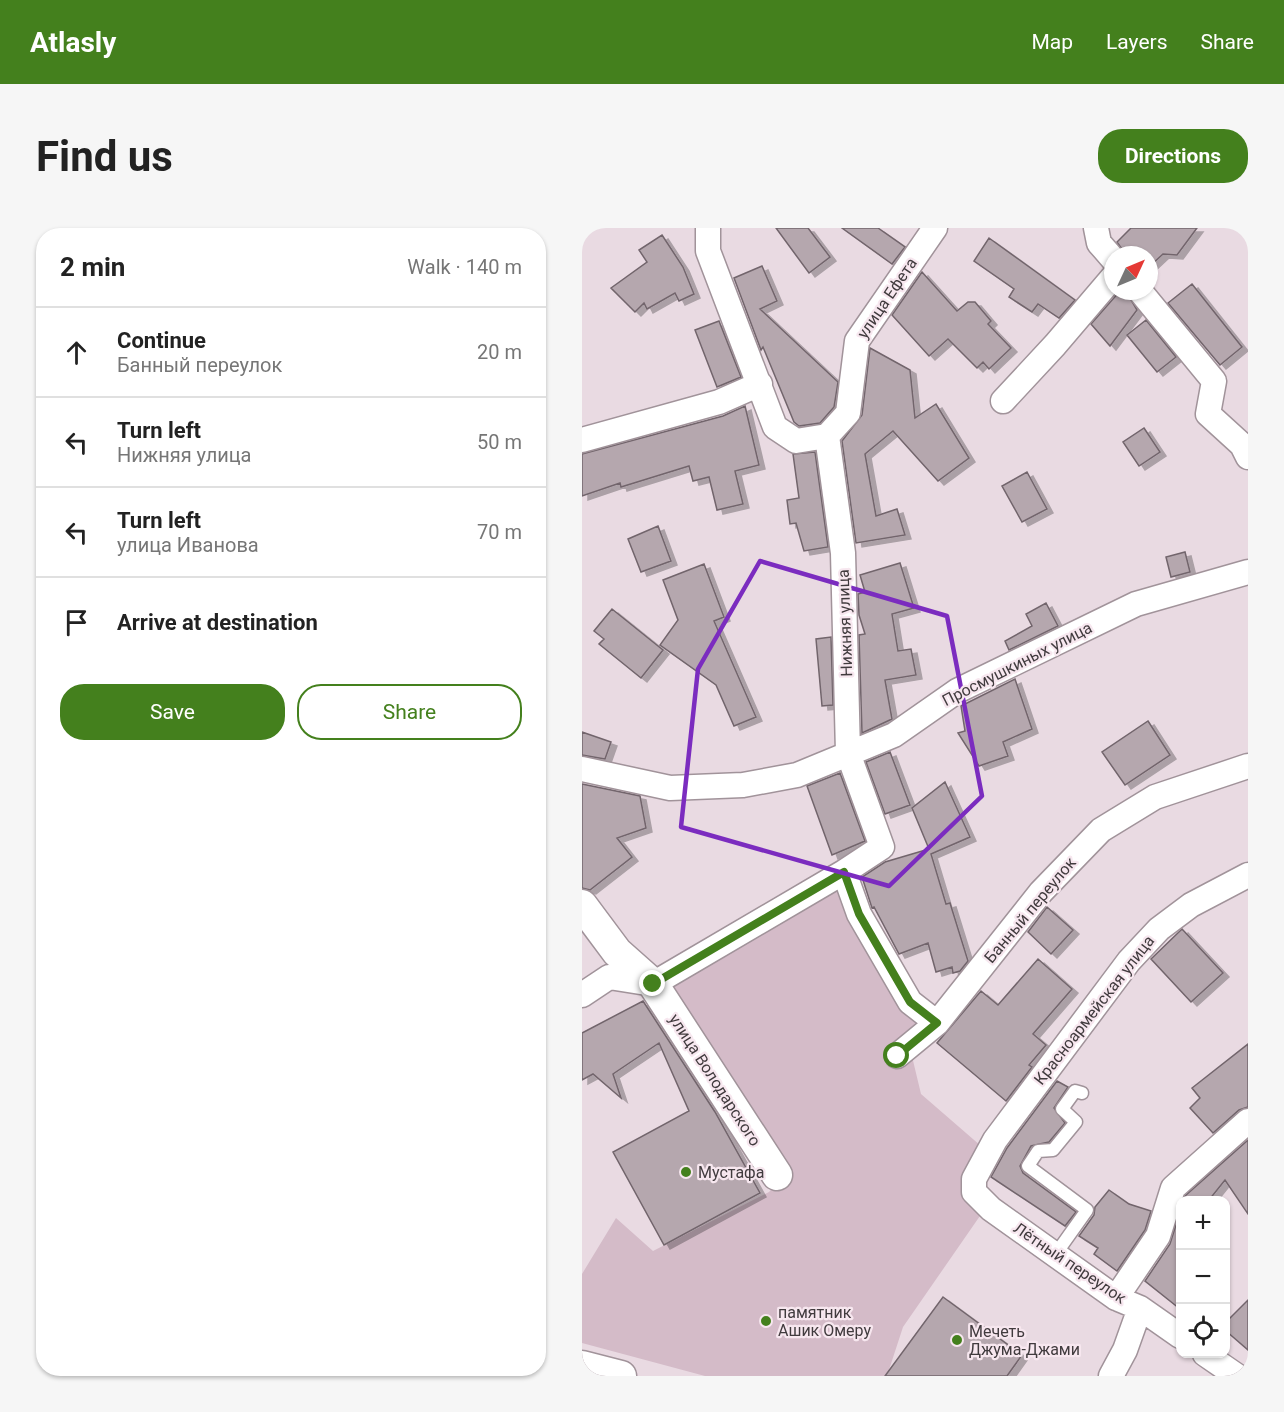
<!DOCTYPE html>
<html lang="en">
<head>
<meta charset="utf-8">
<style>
  body { margin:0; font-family:Roboto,sans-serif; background:#f6f6f6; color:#222 }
  .controls { position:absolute; right:18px; bottom:18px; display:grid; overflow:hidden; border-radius:12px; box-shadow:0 2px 4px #0004 }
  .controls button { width:54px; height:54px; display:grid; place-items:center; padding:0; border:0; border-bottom:2px solid #e0e0e0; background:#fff; color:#222; font:30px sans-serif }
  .compass { position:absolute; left:522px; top:18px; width:54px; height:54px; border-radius:50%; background:#fff; box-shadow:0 2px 4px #0004; rotate:46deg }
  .stop { position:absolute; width:18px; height:18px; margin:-14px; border:4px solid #44801d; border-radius:50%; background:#fff }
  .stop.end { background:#44801d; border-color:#fff; box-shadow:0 2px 6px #0008 }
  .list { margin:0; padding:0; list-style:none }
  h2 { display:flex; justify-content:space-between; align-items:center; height:78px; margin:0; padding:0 24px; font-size:26px }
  h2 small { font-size:20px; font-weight:400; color:#767676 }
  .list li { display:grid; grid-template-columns:39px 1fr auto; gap:18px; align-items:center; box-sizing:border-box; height:90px; padding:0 24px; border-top:2px solid #e0e0e0 }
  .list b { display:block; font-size:22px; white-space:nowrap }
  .list p { margin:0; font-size:20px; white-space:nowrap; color:#767676 }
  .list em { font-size:20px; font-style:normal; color:#767676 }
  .actions { display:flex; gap:12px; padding:18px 24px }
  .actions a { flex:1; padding:14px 0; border:2px solid #44801d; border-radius:24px; text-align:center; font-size:21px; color:#44801d }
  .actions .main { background:#44801d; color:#fff }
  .icon { flex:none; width:33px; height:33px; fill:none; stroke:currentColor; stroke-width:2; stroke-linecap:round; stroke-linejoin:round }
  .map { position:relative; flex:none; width:666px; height:1148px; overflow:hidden; border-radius:24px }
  header { display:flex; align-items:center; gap:36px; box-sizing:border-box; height:84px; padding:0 30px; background:#44801d; color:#fff }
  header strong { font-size:28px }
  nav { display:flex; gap:33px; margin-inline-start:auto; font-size:21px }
  .intro { display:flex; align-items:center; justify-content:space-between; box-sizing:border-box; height:144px; padding:0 36px }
  h1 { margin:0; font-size:42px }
  .button { padding:15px 27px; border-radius:24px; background:#44801d; color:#fff; font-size:21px; font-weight:700 }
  main { display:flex; gap:36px; padding:0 36px }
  aside { flex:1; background:#fff; border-radius:24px; box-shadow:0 2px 4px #0004 }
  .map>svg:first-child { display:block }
  .green { fill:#d4bbc8 }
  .building { fill:#b5a7ae; stroke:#72656c; stroke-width:1.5; filter:url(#shadow) }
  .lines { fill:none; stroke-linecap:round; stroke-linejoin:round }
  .service-casing { stroke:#a1939a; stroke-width:15 }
  .minor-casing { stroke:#a1939a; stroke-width:27 }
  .tertiary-casing { stroke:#a1939a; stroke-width:33 }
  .service { stroke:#fff; stroke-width:12 }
  .minor { stroke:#fff; stroke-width:24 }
  .tertiary { stroke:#fff; stroke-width:30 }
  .route { stroke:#44801d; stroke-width:8 }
  .marked { fill:none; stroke:#7b2cbf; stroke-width:4.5; stroke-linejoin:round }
  .poi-dot { fill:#44801d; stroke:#f7e7ef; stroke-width:2 }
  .labels { text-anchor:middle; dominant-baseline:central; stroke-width:4.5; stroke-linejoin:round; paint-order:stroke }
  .street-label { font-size:16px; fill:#413b3e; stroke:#f7e7ef }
  .poi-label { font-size:16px; fill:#413b3e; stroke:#f7e7ef; text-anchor:start }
</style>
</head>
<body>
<header>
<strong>Atlasly</strong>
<nav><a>Map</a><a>Layers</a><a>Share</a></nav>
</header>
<div class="intro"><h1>Find us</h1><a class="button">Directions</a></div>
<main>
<aside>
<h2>2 min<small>Walk · 140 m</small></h2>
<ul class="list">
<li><svg class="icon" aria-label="ahead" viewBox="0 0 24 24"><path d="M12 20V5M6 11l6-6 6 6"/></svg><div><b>Continue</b><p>Банный переулок</p></div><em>20 m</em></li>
<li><svg class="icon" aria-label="left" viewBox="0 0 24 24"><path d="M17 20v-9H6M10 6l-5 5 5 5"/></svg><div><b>Turn left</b><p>Нижняя улица</p></div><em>50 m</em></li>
<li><svg class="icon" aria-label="left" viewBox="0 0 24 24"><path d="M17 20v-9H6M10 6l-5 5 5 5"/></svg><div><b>Turn left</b><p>улица Иванова</p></div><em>70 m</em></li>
<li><svg class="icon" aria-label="arrive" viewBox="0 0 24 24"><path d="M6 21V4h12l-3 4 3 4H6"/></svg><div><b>Arrive at destination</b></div></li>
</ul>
<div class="actions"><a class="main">Save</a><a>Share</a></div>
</aside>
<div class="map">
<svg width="666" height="1148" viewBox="0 0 666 1148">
  <defs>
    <filter id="shadow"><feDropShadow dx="6" dy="4" stdDeviation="0" flood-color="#0004"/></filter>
  </defs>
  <rect width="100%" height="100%" fill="#e9dae2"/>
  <!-- green -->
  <path class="green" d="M257 651 351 800 328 820 339 866 399 918 400 985 321 1099 305 1148H123L0 1115V1046L34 990 71 1023 187 964 201 949 75 758Z"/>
  <!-- building -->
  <path class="building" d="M194 0H226L248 29 227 45Z
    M260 0H296L323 19 310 36Z
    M549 0H615L595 27 581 26 567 39V27H544L535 14Z
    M80 7 101 39 112 66 97 73 93 65 65 81 62 75 53 84 29 60 65 34 57 22Z
    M407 10 493 72 477 90 456 76 450 84 427 69 432 61 392 33Z
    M180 38 195 73 178 81 256 154 252 179 238 195 217 198 212 194 181 119 179 122 152 50Z
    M340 44 375 83 386 74H393L409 93 406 96 429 120 407 141 401 134 395 140 366 111 347 128 310 87Z
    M610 56 660 119 638 137 586 75Z
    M538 63H544L555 82 528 118 509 96Z
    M564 92 594 129 575 144 545 107Z
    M137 93 159 149 135 159 113 102Z
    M288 120 328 142 333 190 354 176 387 230 356 253 311 203 283 226 294 288 315 281 323 307 274 315 260 213 280 187Z
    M163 178 177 237 153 243 161 276 135 282 127 249 111 253 107 238 39 259 38 255 0 268V226L141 188Z
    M562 200 578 224 557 238 541 214Z
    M233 224 246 319 222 323 214 295 208 296 205 272 217 270 211 226Z
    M445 244 465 281 440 294 420 258Z
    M76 298 89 333 59 344 46 311Z
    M603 324 608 344 589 349 584 329Z
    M318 335 332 380 310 386 316 423 329 421 334 447 303 452 310 491 280 505 277 407 283 406 277 387 276 366 283 364 278 347Z
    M122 336 142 389 132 393 174 489 152 498 134 457 78 417 96 392 81 352Z
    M464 375 476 398 427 422 423 413 450 398 444 386Z
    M30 381 81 422 59 450 17 416 22 411 12 403Z
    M249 409 251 477 240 478 234 411Z
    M433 451 450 501 421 514 426 528 397 538 376 505 383 503 379 478Z
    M566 493 588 527 543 557 520 524Z
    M0 504 29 514 23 531 0 527Z
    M308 524 328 577 303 586 284 534Z
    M258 545 283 613 250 627 225 558Z
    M363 554 388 609 349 626 364 676 368 675 386 733 378 743 371 745 370 739 354 744 346 715 317 726 292 679 290 680 280 649 303 634 347 621 330 580Z
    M0 556 58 568 64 600 35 610 50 629 8 662 0 660Z
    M465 679 491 702 469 726 446 704Z
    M600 701 641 745 609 774 569 731Z
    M456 731 490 761 451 806 464 817 447 837 450 839 424 873 355 815 399 763 416 777Z
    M61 773 133 884 178 965 82 1017 31 924 107 883 77 815 31 846 39 870 11 846 0 852V805Z
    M666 816V879L657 882 631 905 608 880 618 870 610 860Z
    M475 853 486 859 472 880 483 895 467 914 449 918 438 938 441 945 494 984 483 998 409 949 425 920Z
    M666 912V986L643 952 627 972H602L603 968Z
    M527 962 547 976 569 983 563 1002 535 1043 512 1026 516 1020 497 1008 512 987 513 979Z
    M598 984V1081L563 1053 588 1016Z
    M361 1069 440 1127 425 1148H303Z
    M666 1072V1122L644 1103V1094Z"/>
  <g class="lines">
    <defs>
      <path id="service" d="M473 1027 505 982 446 938 456 923 471 922 494 894 480 881 493 863 500 865"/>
      <path id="minor" d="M126 0V23L193 199 214 213 245 208
        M514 0 517 15 531 31
        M558 63 632 153 626 186 660 217 666 229
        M421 173 473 117 531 49
        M245 208 261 325 266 525 300 619 262 644 277 686 328 774 355 795
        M245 208 266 185 275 113 353 0
        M0 212 137 174 178 156
        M0 541 88 560 161 557 215 547 312 507 375 463 554 376 666 344
        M0 767 27 749 71 756 262 644
        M315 828 355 795 459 664 519 602 573 569 666 538
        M534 1070 576 1008 591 960 666 893
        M598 1108 558 1080 534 1070 409 981 392 964V951L413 912 547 733 577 701 609 677 666 647
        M623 1126 655 1148
        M529 1148 543 1122 558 1080"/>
      <path id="tertiary" d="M0 677 35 724 71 756 195 947
        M0 1138 39 1148"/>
    </defs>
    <!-- service casing -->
    <use href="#service" class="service-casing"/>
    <!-- minor casing -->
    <use href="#minor" class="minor-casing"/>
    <!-- tertiary casing -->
    <use href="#tertiary" class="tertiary-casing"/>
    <!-- service -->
    <use href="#service" class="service"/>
    <!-- minor -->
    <use href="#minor" class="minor"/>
    <!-- tertiary -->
    <use href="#tertiary" class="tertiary"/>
  </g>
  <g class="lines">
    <!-- route -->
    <path class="route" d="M71 756 262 644 277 686 328 774 355 795 315 828"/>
  </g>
  <!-- marked area -->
  <path class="marked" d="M178 333 365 388 400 568 307 658 99 599 116 441Z"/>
  <!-- markers -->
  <g class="poi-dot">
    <circle cx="104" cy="944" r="6"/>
    <circle cx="184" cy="1093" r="6"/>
    <circle cx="375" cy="1112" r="6"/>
  </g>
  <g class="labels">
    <!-- street labels -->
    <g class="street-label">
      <text transform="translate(305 70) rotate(-56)">улица Ефета</text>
      <text transform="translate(263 395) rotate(-92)">Нижняя улица</text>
      <text transform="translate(435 436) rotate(-27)">Просмушкиных улица</text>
      <text transform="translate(448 682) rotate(-50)">Банный переулок</text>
      <text transform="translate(512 782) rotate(-52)">Красноармейская улица</text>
      <text transform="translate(133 852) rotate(57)">улица Володарского</text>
      <text transform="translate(488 1035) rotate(34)">Лётный переулок</text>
    </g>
    <!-- poi labels -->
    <g class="poi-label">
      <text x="116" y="944">Мустафа</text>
      <text x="196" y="1084">памятник<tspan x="196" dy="18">Ашик Омеру</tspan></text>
      <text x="387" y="1103">Мечеть<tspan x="387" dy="18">Джума-Джами</tspan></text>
    </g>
  </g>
</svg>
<div class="controls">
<button>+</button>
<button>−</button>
<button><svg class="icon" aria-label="locate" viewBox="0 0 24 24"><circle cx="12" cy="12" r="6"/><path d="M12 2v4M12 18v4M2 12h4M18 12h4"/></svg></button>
</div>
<svg class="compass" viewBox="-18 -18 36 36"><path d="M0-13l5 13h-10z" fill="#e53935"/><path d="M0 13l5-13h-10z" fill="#767676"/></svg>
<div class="stop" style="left:315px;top:828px"></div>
<div class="stop end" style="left:71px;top:756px"></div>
</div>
</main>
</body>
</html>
